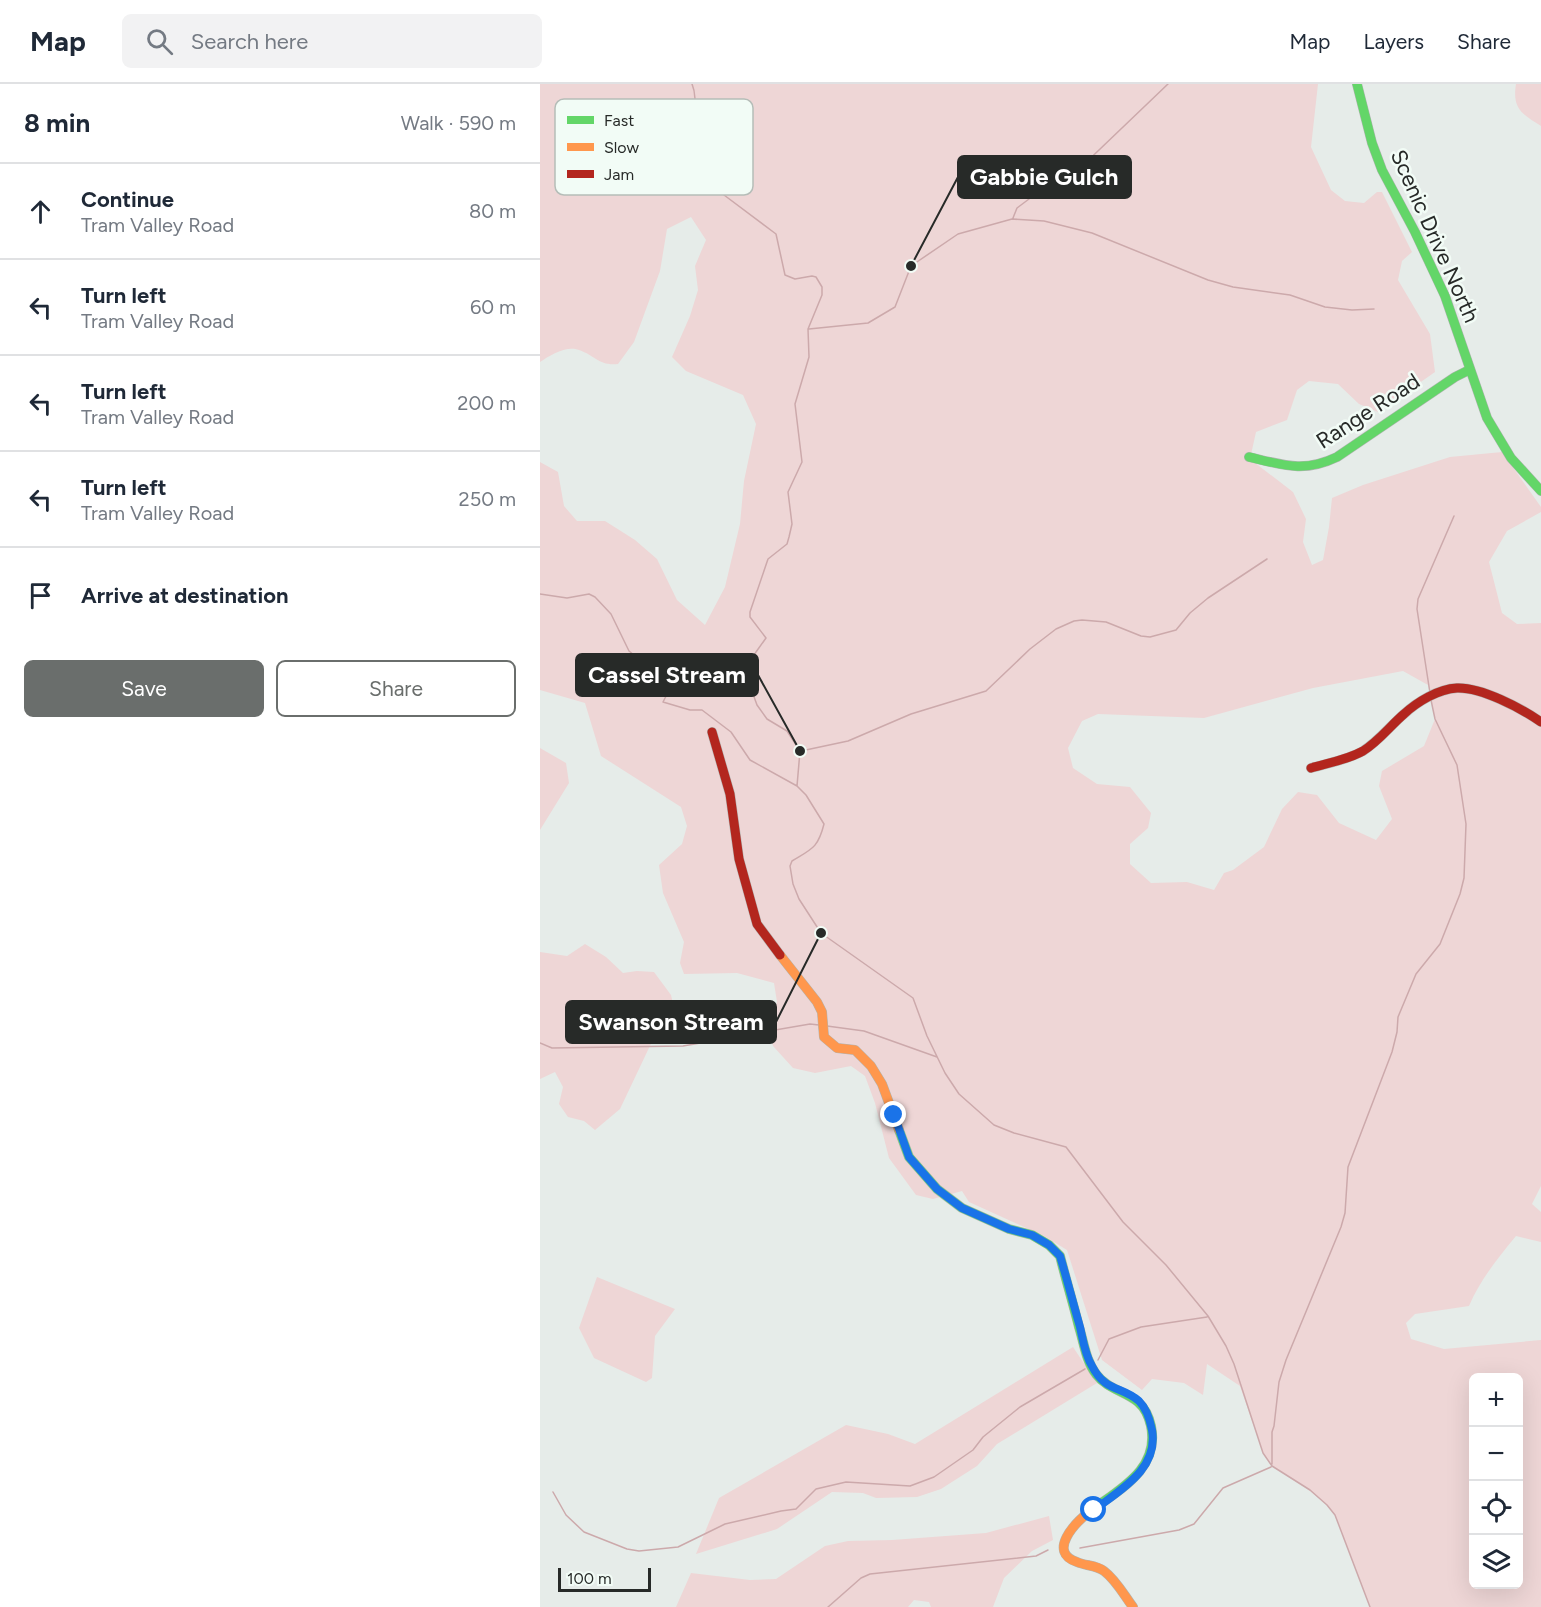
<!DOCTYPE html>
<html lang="en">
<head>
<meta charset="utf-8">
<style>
  body { margin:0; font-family:Figtree,sans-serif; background:#f2f2f3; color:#1f2937 }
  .controls { position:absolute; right:18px; bottom:18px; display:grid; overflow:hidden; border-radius:9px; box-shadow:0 6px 24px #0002 }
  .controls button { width:54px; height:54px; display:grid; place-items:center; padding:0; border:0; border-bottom:2px solid #e0e1e3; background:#fff; color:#1f2937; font:30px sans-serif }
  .scale { position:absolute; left:18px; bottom:15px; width:93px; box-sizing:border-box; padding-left:6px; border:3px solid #272a28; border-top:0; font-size:16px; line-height:21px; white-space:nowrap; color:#272a28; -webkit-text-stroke:4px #f2fcf6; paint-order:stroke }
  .stop { position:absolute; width:18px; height:18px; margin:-14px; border:4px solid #1a73e8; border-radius:50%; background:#fff }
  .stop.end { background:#1a73e8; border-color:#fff; box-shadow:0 2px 6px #0008 }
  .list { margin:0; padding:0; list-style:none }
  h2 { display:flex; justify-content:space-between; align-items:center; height:78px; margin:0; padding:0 24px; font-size:26px }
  h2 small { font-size:20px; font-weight:400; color:#747a83 }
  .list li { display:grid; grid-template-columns:39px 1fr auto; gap:18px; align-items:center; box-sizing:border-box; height:96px; padding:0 24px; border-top:2px solid #e0e1e3 }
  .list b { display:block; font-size:22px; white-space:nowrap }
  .list p { margin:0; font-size:20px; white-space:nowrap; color:#747a83 }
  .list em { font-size:20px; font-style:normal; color:#747a83 }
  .actions { display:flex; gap:12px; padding:18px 24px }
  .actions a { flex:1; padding:14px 0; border:2px solid #6a6e6c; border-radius:9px; text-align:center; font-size:21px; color:#6a6e6c }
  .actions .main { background:#6a6e6c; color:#fff }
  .icon { flex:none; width:33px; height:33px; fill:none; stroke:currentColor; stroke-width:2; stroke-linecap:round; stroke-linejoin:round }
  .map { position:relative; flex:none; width:1001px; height:1523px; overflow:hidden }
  header { display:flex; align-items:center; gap:36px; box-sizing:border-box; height:84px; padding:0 30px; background:#fff; border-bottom:2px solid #e0e1e3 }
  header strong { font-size:28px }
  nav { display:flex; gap:33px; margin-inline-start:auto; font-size:21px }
  .search { width:420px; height:54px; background:#f2f2f3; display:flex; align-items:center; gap:15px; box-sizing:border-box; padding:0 21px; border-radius:9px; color:#747a83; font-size:22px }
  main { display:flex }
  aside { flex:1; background:#fff }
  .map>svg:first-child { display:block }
  .green { fill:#eed6d6; fill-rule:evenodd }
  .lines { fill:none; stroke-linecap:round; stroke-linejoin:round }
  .stream { stroke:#cca9ab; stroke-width:1.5 }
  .fast-casing { stroke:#b0b4b1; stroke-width:10 }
  .slow-casing { stroke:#b0b4b1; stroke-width:10 }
  .jam-casing { stroke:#b0b4b1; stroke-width:10 }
  .fast { stroke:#63d668; stroke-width:9 }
  .slow { stroke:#ff974d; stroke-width:9 }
  .jam { stroke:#b3261e; stroke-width:9 }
  .route { stroke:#1a73e8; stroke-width:8 }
  .labels { text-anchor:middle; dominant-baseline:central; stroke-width:5; stroke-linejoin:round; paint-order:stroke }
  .street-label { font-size:22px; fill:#272a28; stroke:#f2fcf6 }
  .key { fill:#f2fcf6; stroke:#b5bdb8; stroke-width:1.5 }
  .key-label { font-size:16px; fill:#272a28 }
  .leader { fill:none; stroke:#272a28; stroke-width:2 }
  .callout-dot { fill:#272a28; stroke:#f2fcf6; stroke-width:2 }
  .callout { fill:#272a28; stroke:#272a28; stroke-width:2 }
  .callout-label { font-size:24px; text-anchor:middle; font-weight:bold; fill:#fff }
</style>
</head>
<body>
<header>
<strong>Map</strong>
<div class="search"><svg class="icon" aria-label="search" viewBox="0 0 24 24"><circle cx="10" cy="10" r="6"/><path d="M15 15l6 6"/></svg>Search here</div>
<nav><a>Map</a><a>Layers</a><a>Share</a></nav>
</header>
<main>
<aside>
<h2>8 min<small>Walk · 590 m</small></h2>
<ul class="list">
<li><svg class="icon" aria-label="ahead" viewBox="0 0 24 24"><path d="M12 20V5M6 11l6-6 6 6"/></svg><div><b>Continue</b><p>Tram Valley Road</p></div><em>80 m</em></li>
<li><svg class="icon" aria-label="left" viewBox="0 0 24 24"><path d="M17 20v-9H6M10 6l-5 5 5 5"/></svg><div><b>Turn left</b><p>Tram Valley Road</p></div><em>60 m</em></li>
<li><svg class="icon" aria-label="left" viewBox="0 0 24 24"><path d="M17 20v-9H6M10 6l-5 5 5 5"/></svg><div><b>Turn left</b><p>Tram Valley Road</p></div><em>200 m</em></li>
<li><svg class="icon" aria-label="left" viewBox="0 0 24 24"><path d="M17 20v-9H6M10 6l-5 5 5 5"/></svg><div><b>Turn left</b><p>Tram Valley Road</p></div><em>250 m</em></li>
<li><svg class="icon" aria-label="arrive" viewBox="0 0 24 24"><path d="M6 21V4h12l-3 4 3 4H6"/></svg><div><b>Arrive at destination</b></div></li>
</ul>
<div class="actions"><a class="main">Save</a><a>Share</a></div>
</aside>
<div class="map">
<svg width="1001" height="1523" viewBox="0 0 1001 1523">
  <rect width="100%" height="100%" fill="#e6ece9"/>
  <!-- green -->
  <path class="green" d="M0 0H778L771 63 791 106 805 117 824 119 837 108H842L872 168 862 177 858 196 890 250 895 288 838 328 819 320 798 300 769 297 757 306 747 336 716 348 710 375 753 408 766 435 763 458 772 481 783 476 789 443 792 414 823 401 910 373 962 368 1001 423V428L967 447 949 478 962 529 977 540 1001 539V1102L992 1120 1001 1128V1158L976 1152C958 1174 940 1196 929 1222L875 1230 866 1239 871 1255 904 1265 1001 1256V1523H830L795 1431 787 1421 770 1407 732 1382 723 1369 700 1302 667 1280 663 1311 644 1299 612 1295 602 1306 562 1276 527 1166 504 1152 429 1118 422 1107 393 1115 376 1111 349 1074 335 1019 325 992 311 982 275 989 253 984 233 962 228 944 237 918 234 899 197 889 144 890 140 879 144 858 123 809 119 781 142 760 147 742 141 723 61 672 45 619 0 606V378L18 388 24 422 37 437H65L95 456 117 475 137 516 165 541 185 503 200 440 204 397 216 340 203 311 146 287 132 273 150 232 158 206 155 182 166 156 151 133 127 145 120 187 94 258 78 280C59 282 56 272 39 266 27 261 10 271 0 278ZM863 587 888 601 895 635 884 662 842 687 839 702 852 735 836 756 799 739 777 711 758 708 742 725 724 763 693 786 684 789 674 806 647 798 611 799 590 780V760L608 744 611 729 590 703 557 700 533 684 528 664 542 637 558 630 664 634 773 604ZM933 1294H978V1500H933Z
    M976 0H1001V42C982 30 972 25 976 0Z
    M0 664 26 679 29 699 0 746Z
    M45 860 66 873 83 889 97 887 114 888 131 911 135 928 117 947 80 1025 55 1046 44 1037 28 1033 19 1020 23 1003 15 988 0 995V868L27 872Z
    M57 1193 135 1225 115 1252 112 1294 106 1298 54 1274 39 1244Z
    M533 1263 557 1299 457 1360 437 1382 401 1405 377 1413 336 1414 323 1409 292 1408 237 1445 156 1470 179 1414 306 1341 348 1350 375 1360Z
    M509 1432 513 1456 492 1467 464 1494 453 1523H391L389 1518 374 1516 368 1523H136L151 1489 210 1496 236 1495 285 1462 308 1457 352 1456 446 1449Z"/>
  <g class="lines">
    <!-- stream -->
    <path class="stream" d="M152 0C161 21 145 50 164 66L184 111 236 150 245 191 255 195 272 192 276 193 282 203V211L268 245 269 273 255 320 262 378 248 408 252 440 249 453 247 460 228 475 210 528V533L226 554 216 568 205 588 217 621 227 635 247 647 260 667 257 702
      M473 134 477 124 505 103 536 88 628 0
      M269 245 328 239 355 223 371 182 418 150 472 135 504 137 552 149 668 196 693 203 750 211 785 223 812 226 834 225
      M0 510 27 514 49 510 55 513 71 530 89 567 94 571 130 583 134 597 123 618 150 626H162L191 648 210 676 257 702 266 711 284 740C278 764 272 765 252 777L250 782 253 800 259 815 281 849 373 914 387 952 405 989 419 1010 454 1041 474 1049 526 1063 583 1138 626 1181 668 1232 686 1262 694 1280 723 1369 732 1382 770 1406 787 1421 795 1431 830 1523
      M890 609 877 525 878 515 914 432
      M261 667 308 657 371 630 446 607 490 565 516 545 534 537 542 536 566 538 601 552 610 553 636 546 650 529 668 514 727 475
      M287 942 324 947 397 973
      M0 959 12 964 143 962 270 940 279 941
      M558 1276 569 1255 601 1243 667 1233
      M732 1380V1348L734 1342 739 1298 746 1276 801 1143 805 1129 808 1083 852 968 857 948 858 933 876 890 900 860 920 810 924 794 926 740 917 681 895 635 891 616
      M13 1408 26 1431 44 1448 87 1465 99 1467 138 1463 185 1440 241 1427 256 1425 276 1405 306 1398 370 1402 394 1393 433 1366 443 1353 480 1323 545 1285
      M540 1464 639 1446 654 1440 683 1404 731 1383
      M288 1523 321 1494 330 1490 496 1472 508 1466"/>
    <defs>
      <path id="fast" d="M817 0 832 59 842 86 875 148 905 212 947 334 971 374 1001 407
        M709 373C743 381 764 389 797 373L915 293 929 286
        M359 1046 369 1073 397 1105 422 1124 469 1145 492 1151 509 1161 520 1172C526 1196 533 1219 539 1243 544 1259 546 1277 556 1290 567 1305 585 1307 598 1318 605 1324 609 1333 611 1342 620 1386 578 1406 549 1428"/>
      <path id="slow" d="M240 871 277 918 282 928 284 953 297 964 315 966 331 982 342 1000 359 1046
        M549 1428C535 1439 507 1468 537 1478 546 1482 556 1481 564 1487 576 1496 584 1511 593 1523"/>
      <path id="jam" d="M172 648 190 710 199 775 217 840 240 871
        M771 684C788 679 807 676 823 667 839 657 850 642 864 630 877 618 898 605 917 604 941 603 981 624 1001 638"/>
    </defs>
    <!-- fast casing -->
    <use href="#fast" class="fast-casing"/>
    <!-- slow casing -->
    <use href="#slow" class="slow-casing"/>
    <!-- jam casing -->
    <use href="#jam" class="jam-casing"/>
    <!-- fast -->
    <use href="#fast" class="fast"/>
    <!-- slow -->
    <use href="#slow" class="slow"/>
    <!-- jam -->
    <use href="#jam" class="jam"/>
  </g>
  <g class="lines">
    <!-- route -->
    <path class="route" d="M354 1031 369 1073 397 1105 422 1124 469 1145 492 1151 509 1161 520 1172C527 1195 533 1219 540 1243 543 1256 545 1271 552 1282 565 1308 582 1302 599 1317 606 1324 610 1336 612 1346 619 1385 580 1406 554 1426"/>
  </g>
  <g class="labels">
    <!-- street labels -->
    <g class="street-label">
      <text transform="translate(895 152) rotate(66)">Scenic Drive North</text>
      <text transform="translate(828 327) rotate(-33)">Range Road</text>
    </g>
  </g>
  <!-- legend -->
  <rect x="15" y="15" width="198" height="96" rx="9" class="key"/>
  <rect x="27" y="32" width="27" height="8" fill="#63d668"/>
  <rect x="27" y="59" width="27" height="8" fill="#ff974d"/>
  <rect x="27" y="86" width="27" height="8" fill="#b3261e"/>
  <g class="key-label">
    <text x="64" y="42">Fast</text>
    <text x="64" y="69">Slow</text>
    <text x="64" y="96">Jam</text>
  </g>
  <!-- callouts -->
  <path class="leader" d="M371 182L418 93M260 667L218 591M281 849L236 938"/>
  <g class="callout-dot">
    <circle cx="371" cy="182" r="6"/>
    <circle cx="260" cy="667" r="6"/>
    <circle cx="281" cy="849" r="6"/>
  </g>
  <g class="callout">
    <rect x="418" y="72" width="173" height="42" rx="6"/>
    <rect x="36" y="570" width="182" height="42" rx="6"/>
    <rect x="26" y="917" width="210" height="42" rx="6"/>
  </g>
  <g class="callout-label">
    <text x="504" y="101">Gabbie Gulch</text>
    <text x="127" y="599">Cassel Stream</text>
    <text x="131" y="946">Swanson Stream</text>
  </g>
</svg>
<div class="controls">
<button>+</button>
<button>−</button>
<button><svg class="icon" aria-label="locate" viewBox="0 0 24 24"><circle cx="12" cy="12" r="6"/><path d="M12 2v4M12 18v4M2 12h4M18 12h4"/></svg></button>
<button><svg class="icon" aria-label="layers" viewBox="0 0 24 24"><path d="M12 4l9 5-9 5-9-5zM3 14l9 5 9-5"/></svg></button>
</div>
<div class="scale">100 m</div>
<div class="stop" style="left:554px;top:1426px"></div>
<div class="stop end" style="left:354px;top:1031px"></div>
</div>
</main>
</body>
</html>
